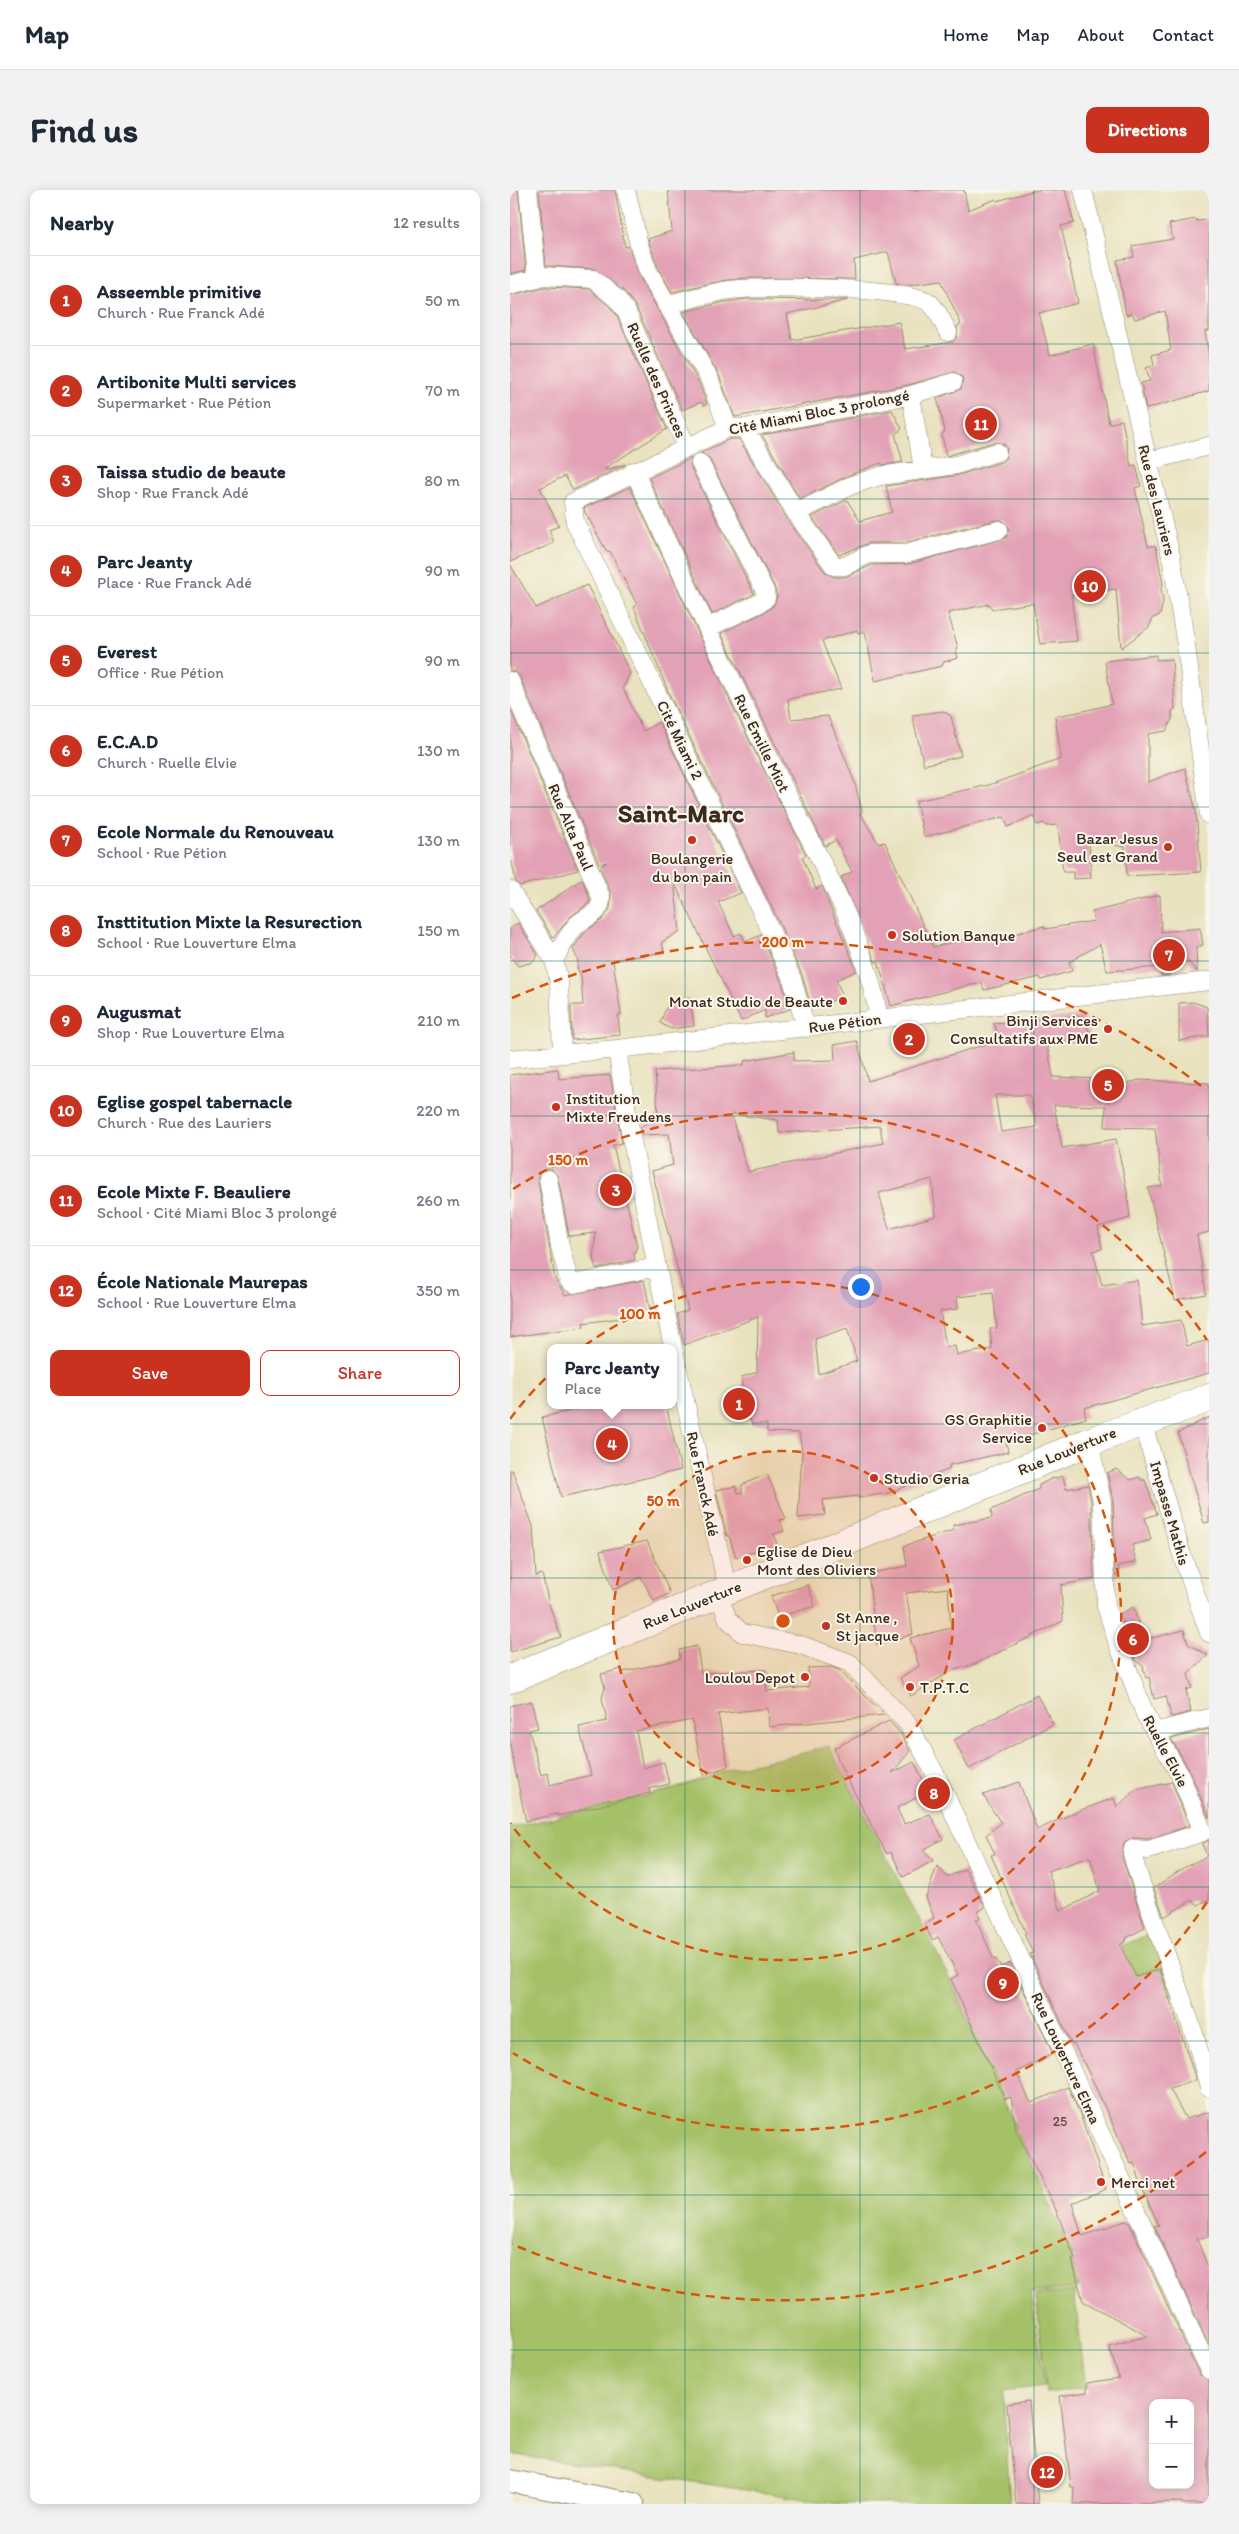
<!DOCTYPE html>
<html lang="en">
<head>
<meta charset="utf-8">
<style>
  body { margin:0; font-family:Itim,sans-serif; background:#f2f2f3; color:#1f2937 }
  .controls { position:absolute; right:15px; bottom:15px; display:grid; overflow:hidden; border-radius:10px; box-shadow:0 2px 12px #0003 }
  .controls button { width:45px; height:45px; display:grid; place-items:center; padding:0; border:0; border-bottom:1px solid #e0e1e3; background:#fff; color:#1f2937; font:25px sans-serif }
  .you { position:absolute; left:350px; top:1096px; width:18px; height:18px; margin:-12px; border:4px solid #fff; border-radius:50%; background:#1a73e8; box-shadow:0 0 0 8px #1a73e833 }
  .badge { display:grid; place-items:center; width:32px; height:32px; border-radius:50%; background:#c8321e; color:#fff; font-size:16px; font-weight:700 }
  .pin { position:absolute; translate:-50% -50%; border:2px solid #fff; box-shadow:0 1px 5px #0006 }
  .popup { position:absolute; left:37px; top:1154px; width:130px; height:65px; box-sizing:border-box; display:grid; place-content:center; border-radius:10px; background:#fff; filter:drop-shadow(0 1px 4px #0005); font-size:16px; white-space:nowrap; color:#747a83 }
  .popup b { font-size:19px; color:#1f2937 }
  .popup::after { content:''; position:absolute; left:50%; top:100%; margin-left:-10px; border:10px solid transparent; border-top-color:#fff }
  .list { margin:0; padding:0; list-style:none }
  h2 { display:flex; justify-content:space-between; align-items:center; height:65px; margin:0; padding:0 20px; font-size:21px }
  h2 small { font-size:16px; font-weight:400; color:#747a83 }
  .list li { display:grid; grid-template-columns:32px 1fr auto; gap:15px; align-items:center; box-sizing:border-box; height:90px; padding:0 20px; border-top:1px solid #e0e1e3 }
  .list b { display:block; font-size:19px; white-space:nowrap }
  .list p { margin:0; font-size:16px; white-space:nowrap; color:#747a83 }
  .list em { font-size:16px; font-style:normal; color:#747a83 }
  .actions { display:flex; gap:10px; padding:15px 20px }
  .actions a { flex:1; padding:11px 0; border:1px solid #c8321e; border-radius:10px; text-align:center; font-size:18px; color:#c8321e }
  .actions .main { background:#c8321e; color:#fff }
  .map { position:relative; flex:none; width:699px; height:2314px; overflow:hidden; border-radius:10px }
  header { display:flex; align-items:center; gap:30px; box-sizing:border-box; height:70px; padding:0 25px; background:#fff; border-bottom:1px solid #e0e1e3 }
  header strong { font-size:24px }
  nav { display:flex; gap:28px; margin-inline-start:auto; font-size:18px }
  .intro { display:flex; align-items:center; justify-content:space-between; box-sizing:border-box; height:120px; padding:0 30px }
  h1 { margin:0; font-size:35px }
  .button { padding:12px 22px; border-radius:10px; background:#c8321e; color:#fff; font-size:18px; font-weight:700 }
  main { display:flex; gap:30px; padding:0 30px }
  aside { flex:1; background:#fff; border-radius:10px; box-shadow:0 2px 12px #0003 }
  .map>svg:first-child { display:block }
  .green { fill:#a5c167; stroke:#707642 }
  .building { fill:#e3a1b6; fill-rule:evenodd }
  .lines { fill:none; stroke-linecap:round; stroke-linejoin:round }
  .minor-casing { stroke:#92866e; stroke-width:19 }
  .tertiary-casing { stroke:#92866e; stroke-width:24 }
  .primary-casing { stroke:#92866e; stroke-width:29 }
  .minor { stroke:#fff; stroke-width:18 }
  .tertiary { stroke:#fff; stroke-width:22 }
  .primary { stroke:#fff; stroke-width:28 }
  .grid { fill:none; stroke:#0f766e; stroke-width:1; stroke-opacity:0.55 }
  .ring { fill:none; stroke:#d7540e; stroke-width:2.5; stroke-dasharray:9 6 }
  .poi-dot { fill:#c8321e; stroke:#fbf7ec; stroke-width:2 }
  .labels { text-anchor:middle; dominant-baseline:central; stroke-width:4; stroke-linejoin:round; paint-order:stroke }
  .number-label { font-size:14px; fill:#654844 }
  .street-label { font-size:16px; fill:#3b2a1e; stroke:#fbf7ec }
  .poi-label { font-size:16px; fill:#3b2a1e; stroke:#fbf7ec; text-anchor:start }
  .town-label { font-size:26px; font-weight:bold; fill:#3b2a1e; stroke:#fbf7ec }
  .centre { fill:#d7540e; stroke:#fbf7ec; stroke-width:2.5 }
  .ring-label { font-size:15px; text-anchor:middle; font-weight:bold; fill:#d7540e; stroke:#fbf7ec; stroke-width:4; stroke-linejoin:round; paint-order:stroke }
</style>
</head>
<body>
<header>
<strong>Map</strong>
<nav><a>Home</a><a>Map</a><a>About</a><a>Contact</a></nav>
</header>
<div class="intro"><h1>Find us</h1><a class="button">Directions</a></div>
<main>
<aside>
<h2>Nearby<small>12 results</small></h2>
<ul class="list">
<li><span class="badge">1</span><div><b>Asseemble primitive</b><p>Church · Rue Franck Adé</p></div><em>50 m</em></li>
<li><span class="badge">2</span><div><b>Artibonite Multi services</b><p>Supermarket · Rue Pétion</p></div><em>70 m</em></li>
<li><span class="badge">3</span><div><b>Taissa studio de beaute</b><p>Shop · Rue Franck Adé</p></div><em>80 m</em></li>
<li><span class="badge">4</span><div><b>Parc Jeanty</b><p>Place · Rue Franck Adé</p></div><em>90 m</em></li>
<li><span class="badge">5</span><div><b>Everest</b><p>Office · Rue Pétion</p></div><em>90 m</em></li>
<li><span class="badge">6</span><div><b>E.C.A.D</b><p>Church · Ruelle Elvie</p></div><em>130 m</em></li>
<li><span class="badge">7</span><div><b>Ecole Normale du Renouveau</b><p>School · Rue Pétion</p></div><em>130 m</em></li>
<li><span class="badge">8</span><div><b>Insttitution Mixte la Resurection</b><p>School · Rue Louverture Elma</p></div><em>150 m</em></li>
<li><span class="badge">9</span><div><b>Augusmat</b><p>Shop · Rue Louverture Elma</p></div><em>210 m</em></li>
<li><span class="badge">10</span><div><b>Eglise gospel tabernacle</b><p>Church · Rue des Lauriers</p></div><em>220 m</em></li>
<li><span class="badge">11</span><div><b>Ecole Mixte F. Beauliere</b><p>School · Cité Miami Bloc 3 prolongé</p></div><em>260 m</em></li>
<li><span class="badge">12</span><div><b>École Nationale Maurepas</b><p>School · Rue Louverture Elma</p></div><em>350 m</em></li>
</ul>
<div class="actions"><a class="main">Save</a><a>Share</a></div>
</aside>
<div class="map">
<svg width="699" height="2314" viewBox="0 0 699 2314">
  <rect width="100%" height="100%" fill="#fbf7ec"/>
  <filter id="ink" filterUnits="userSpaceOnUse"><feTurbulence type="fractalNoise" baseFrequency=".02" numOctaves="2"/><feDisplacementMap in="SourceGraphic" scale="10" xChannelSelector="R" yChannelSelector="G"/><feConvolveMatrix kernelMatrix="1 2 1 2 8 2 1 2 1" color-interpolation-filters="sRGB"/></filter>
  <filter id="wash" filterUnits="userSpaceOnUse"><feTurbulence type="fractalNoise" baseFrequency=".0096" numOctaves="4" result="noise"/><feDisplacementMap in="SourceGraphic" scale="20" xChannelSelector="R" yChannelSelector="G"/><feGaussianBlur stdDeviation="1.12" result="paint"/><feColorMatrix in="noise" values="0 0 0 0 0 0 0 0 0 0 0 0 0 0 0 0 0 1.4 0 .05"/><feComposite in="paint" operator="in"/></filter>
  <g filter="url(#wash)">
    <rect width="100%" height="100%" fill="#e9e2bf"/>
    <!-- green -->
    <path class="green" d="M319 1556 440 1789 563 2067 561 2070 568 2098 521 2103 535 2196 493 2201 500 2314H328L0 2264V1638L164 1599 223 1578 282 1566Z
      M642 1743 663 1805 630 1819 609 1757Z
      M564 2101 576 2198 537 2203 526 2105Z"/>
    <g id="blocks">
      <!-- building -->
      <path class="building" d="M0 0H8L16 80 0 84Z
        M29 0H105L115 57 118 56 129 86 189 193 197 214 194 216 191 212 172 220 126 117 114 101 84 79 36 76Z
        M158 0H454L458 20 486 9 487 11 526 0H555L564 33 551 36 568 113 529 123 540 165 583 154 599 234 612 230 621 276 626 275 631 296 625 298 638 356H646L653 395 651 398 653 412 650 425 643 428 639 437 611 458 606 399 561 405 567 451 530 454 523 413 482 419 479 414 438 423 448 458 446 461 448 468 434 472 432 476 365 491 355 442 348 443 347 440 312 451 331 499 278 509 281 529 318 526 345 593 352 622 350 623 368 653 375 652 423 757 473 745 474 748 488 745 489 748 534 736 535 739 584 731 582 722 650 705 651 742 690 738 693 755 686 757 687 782 674 766 659 785 651 786V777L597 781 590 754 559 772 562 781 531 790 530 787 474 800 472 793 456 796 381 816 368 771 365 772 331 687 342 682 326 650 315 656 211 443 257 421 264 415 267 406 264 396 199 268 191 263 220 249H229L277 329 315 382 324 387H335L362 375 398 374 496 348 499 337 492 330H486L394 353H359L329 365 302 327 337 310 350 331 382 322 376 296 449 285 491 272 495 269 497 259 494 254 484 252 436 266 432 245 435 241 427 208 451 199 453 188 445 182 398 195 225 227 208 183 173 122 214 112 237 109 338 110 277 124 282 150 389 132 395 159 443 152 447 147V137L451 134 431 90 396 95 386 93 378 62 344 70 345 89 236 88 210 91 162 102 148 77 138 49 162 41Z
        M686 29 687 31 699 30V141H695L699 167V201L636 219 631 193 640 191 636 178 644 175 642 165 661 160 655 121 625 129 622 123 616 125 607 70 624 67 622 56 663 49 659 34Z
        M35 97 79 99 99 116 107 126 157 239 95 278 96 280 116 274 115 275 63 300 55 286 30 298 49 336 39 340 44 353 0 372V105Z
        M382 220 392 239 385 244 393 272 372 275 371 273 339 285 290 309 252 245Z
        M181 268V278L244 404 202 424 139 288Z
        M120 297 222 515 296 665 292 667 306 699 312 696 317 709 342 769 346 781 326 790 333 806 306 818 303 812 300 813 292 785 268 730 159 504 124 417 127 415 100 361 97 362 75 322 74 318Z
        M0 374 26 418 77 395 120 483 113 498 133 541 149 532 231 703 208 712 224 746 231 743 235 752 251 745 272 793 280 819 255 828V820L231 831 164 692 170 741 152 752 154 762 103 770 111 825H108L110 845 62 850 61 815H73L71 786 67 778 68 771 63 759 75 742 93 729 100 718 101 703 90 677 97 672 89 674 10 487 6 482 0 481Z
        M646 465V470L662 469 665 519 662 521V529L656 541 638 544V592L675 578 686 621 691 682 617 686 615 657 579 651 581 688 563 689V682H553L548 635 536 636 534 633 527 635 524 625 498 637 494 627 414 647 406 611 479 595 551 569 545 526 569 522 602 514 595 471Z
        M0 518 68 680 10 696 6 692 0 663Z
        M433 521 441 526 451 566 414 575 402 525Z
        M72 689 80 709 79 713 60 727 43 748 26 721Z
        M8 733 28 765 23 772 8 776 0 766V739Z
        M180 809 184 836 161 839 150 833 159 811Z
        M683 812 697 817 699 846 669 851V813Z
        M574 825 583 855 536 849 543 887 592 889 595 899 629 890 699 893V1042L687 1045 696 1104 665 1110 638 998 652 996 645 938 595 937 596 916 544 915 552 958 606 949 617 1001 620 1028 588 1037 592 1059 583 1061 592 1095 627 1090 632 1136 671 1130 677 1156 699 1150V1183L574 1218 576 1228 516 1246V1250L496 1252 498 1262 439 1275 440 1279 378 1303 348 1308V1306L313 1310 315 1325 288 1328 292 1261 289 1243 257 1242V1234H242L240 1229H232V1187L247 1182 248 1127 174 1155 167 1124 178 1120 142 981 163 975 159 944 132 945 130 938 148 924 145 881 234 875V871L284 862V871L325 870 324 855 347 851 358 891 489 850 484 833ZM485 905H520L527 937 491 942ZM221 924 268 930 269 943 370 936 373 953 238 982ZM422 989 426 1026 379 1039 369 1003ZM483 1103 487 1138 480 1139 482 1159 447 1165 445 1156 436 1157 430 1121 448 1119 447 1107ZM337 1138 347 1171 309 1184 305 1149Z
        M48 879 49 889 100 885 112 953 103 955 127 1056 124 1064 125 1070 86 1079 83 1068 86 1043 59 1046 48 987 42 979H36L28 985V991L45 1089 55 1105 134 1090 141 1124 73 1133 74 1137 0 1147V885Z
        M87 1215H156L171 1280 51 1307 32 1227Z
        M699 1227V1332L694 1333 668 1243Z
        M606 1279 620 1290 630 1287 631 1290H635L647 1324 635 1328 641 1350 622 1355 626 1372 608 1376 610 1385 605 1386 603 1310 597 1283Z
        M0 1280H2L23 1336 26 1386 32 1384 39 1414 51 1447 0 1462Z
        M257 1284 276 1329 270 1330 274 1341 264 1344 267 1355 226 1367 219 1346H217L206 1300 226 1296 228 1303H232V1295Z
        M553 1286 556 1299 578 1295 581 1312 584 1389 551 1395 553 1431 465 1474 441 1481 401 1506 390 1488 409 1476 400 1448 441 1438 438 1398 396 1403 403 1444 367 1455 358 1384 397 1376 394 1356 444 1340 443 1335 482 1328 481 1320 529 1299V1295L541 1289Z
        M137 1351 160 1403 144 1411 131 1387 103 1400 90 1361Z
        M298 1395 305 1416 268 1427 261 1406Z
        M623 1417 634 1450 674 1440 678 1454 698 1465 678 1484 682 1498 676 1500 681 1522 661 1527 656 1506 644 1509 639 1487 636 1488 633 1476 626 1471 610 1424Z
        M187 1456 191 1483 255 1480 257 1501 299 1497 298 1478 321 1477 329 1480 374 1525 259 1537 258 1518 208 1524 218 1576 194 1585 182 1530 126 1541 133 1578 154 1572 159 1594 139 1599 140 1603 48 1626 47 1624 16 1631 0 1556V1516L21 1511 28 1538 19 1540 31 1585 38 1583 40 1595 81 1585 69 1537 97 1531 92 1508 95 1498 91 1484 112 1479 113 1482 170 1469 169 1460Z
        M527 1505 543 1534 459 1579 444 1550Z
        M379 1531 391 1544 400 1561 382 1583 404 1572 419 1601 387 1618 394 1634 420 1624 433 1649 413 1660 423 1671 393 1687 381 1662 377 1664 365 1642 331 1577 324 1558Z
        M699 1539V1628L680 1581 661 1549Z
        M509 1592 527 1640 563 1623 604 1608 607 1617 625 1600 662 1592 679 1636 638 1649 623 1648 614 1653 612 1667 635 1738 616 1748V1751L610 1755 626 1787 650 1779 686 1890 660 1899 676 1929 699 1922V2046L687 2049 699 2080V2155L644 2035 649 2036 632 1998 624 1973 621 1974 580 1885 564 1854 562 1855 520 1764 523 1763 514 1744 516 1743 481 1665 485 1664 476 1645 491 1633 473 1605ZM580 1667 590 1701 551 1721 538 1681Z
        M699 1650V1709L688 1715 682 1710 654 1727 644 1698 673 1678 697 1666 692 1654Z
        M427 1676 437 1687 455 1679 475 1717 468 1722 470 1728 466 1729 484 1770 486 1769 491 1777 501 1773 543 1864 506 1882 521 1913 558 1897 570 1924 596 1999 562 2013 572 2046 615 2031 619 2032 689 2184 699 2190V2314H672V2312L563 2314 564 2297H561L550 2206 577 2202V2193L609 2188 599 2156 638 2146 573 2111 562 2070 565 2069 546 2020 506 1940 501 1907 495 1909 441 1789 448 1785 428 1747 422 1750 414 1734 424 1728 416 1707ZM643 2213H680V2295H643Z
        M519 2211 528 2314H506L497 2214Z"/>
    </g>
  </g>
  <g filter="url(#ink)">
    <use href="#blocks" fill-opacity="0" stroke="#92866e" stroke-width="1"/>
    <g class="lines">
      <defs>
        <path id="minor" d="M18 0 27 87
          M116 0 129 55 138 81 199 188 218 238
          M573 0 661 366 675 449 699 625
          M0 95 34 86 83 89 107 109 116 121 177 258
          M156 115C177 110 198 103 220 100 250 96 400 96 420 113 428 120 433 133 438 142
          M401 205 413 280
          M235 238 286 323 324 376H335L359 364H395L489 340
          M638 271 699 256
          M190 273 255 401 256 408 252 412 197 438
          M124 281C171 383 219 485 268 586 306 664 354 742 369 829
          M286 323 342 295 370 286 446 275 487 262
          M0 491 91 707C92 727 73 725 64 738 56 748 50 760 44 770
          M0 700 44 770 49 792 52 863
          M296 838 282 789 258 735 65 332 63 312 218 238H235L401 205 443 192
          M107 859 120 941 163 1158
          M0 869 107 859 699 791
          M38 989 50 1056 59 1091 64 1094 146 1077
          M163 1158 218 1400
          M632 1231 672 1365 699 1443
          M579 1252 592 1311 596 1416 607 1451 635 1524 670 1585 693 1642 639 1660 623 1659 622 1664C645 1743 680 1818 699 1898
          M208 1404 218 1429 232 1443 291 1455 340 1473 398 1534 427 1587 699 2180
          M645 1542 699 1528"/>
        <path id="tertiary" d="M0 2291 123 2314"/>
        <path id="primary" d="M0 1489 579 1252 699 1208"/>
      </defs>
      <!-- minor casing -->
      <use href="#minor" class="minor-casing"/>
      <!-- tertiary casing -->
      <use href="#tertiary" class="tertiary-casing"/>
      <!-- primary casing -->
      <use href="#primary" class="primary-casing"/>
      <!-- minor -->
      <use href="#minor" class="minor"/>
      <!-- tertiary -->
      <use href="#tertiary" class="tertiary"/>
      <!-- primary -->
      <use href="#primary" class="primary"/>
    </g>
  </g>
  <!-- grid -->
  <path class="grid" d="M175 0V2314M350 0V2314M524 0V2314M0 154H699M0 309H699M0 463H699M0 617H699M0 771H699M0 926H699M0 1080H699M0 1234H699M0 1388H699M0 1543H699M0 1697H699M0 1851H699M0 2005H699M0 2160H699"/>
  <!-- distance rings -->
  <circle cx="273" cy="1431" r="170" fill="#d7540e" fill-opacity=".12"/>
  <g class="ring">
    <circle cx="273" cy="1431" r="170"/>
    <path d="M0 1229A339 339 0 1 1 0 1633"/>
    <path d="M697 1712A509 509 0 0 1 3 1863M3 999A509 509 0 0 1 697 1150"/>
    <path d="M696 1962A679 679 0 0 1 2 2054M2 808A679 679 0 0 1 696 900"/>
  </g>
  <!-- markers -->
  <g class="poi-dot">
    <circle cx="182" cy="650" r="5"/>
    <circle cx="658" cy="657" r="5"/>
    <circle cx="382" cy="745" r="5"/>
    <circle cx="333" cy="811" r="5"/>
    <circle cx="598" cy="839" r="5"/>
    <circle cx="46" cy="917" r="5"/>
    <circle cx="532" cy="1238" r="5"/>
    <circle cx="364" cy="1288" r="5"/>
    <circle cx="237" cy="1370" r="5"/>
    <circle cx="316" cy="1436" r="5"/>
    <circle cx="295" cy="1487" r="5"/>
    <circle cx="400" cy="1497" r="5"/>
    <circle cx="591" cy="1992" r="5"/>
  </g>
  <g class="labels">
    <!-- number labels -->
    <g class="number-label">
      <text x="550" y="1931">25</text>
    </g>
    <!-- street labels -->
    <g class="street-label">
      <text transform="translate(147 190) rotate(66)">Ruelle des Princes</text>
      <text transform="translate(309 222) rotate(-11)">Cité Miami Bloc 3 prolongé</text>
      <text transform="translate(647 310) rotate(76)">Rue des Lauriers</text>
      <text transform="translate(170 550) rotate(64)">Cité Miami 2</text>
      <text transform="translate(252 553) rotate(64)">Rue Emille Miot</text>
      <text transform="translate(61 637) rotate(67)">Rue Alta Paul</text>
      <text transform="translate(335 833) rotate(-7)">Rue Pétion</text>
      <text transform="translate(557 1261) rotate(-22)">Rue Louverture</text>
      <text transform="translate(193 1294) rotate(78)">Rue Franck Adé</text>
      <text transform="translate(660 1323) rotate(74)">Impasse Mathis</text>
      <text transform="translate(182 1415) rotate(-22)">Rue Louverture</text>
      <text transform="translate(656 1561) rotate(62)">Ruelle Elvie</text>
      <text transform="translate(556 1868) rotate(65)">Rue Louverture Elma</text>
    </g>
    <!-- poi labels -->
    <g class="poi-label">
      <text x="648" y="648" text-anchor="end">Bazar Jesus<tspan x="648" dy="18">Seul est Grand</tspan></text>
      <text x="182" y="668" text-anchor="middle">Boulangerie<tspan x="182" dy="18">du bon pain</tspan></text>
      <text x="392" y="745">Solution Banque</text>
      <text x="323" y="811" text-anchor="end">Monat Studio de Beaute</text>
      <text x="588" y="830" text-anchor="end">Binji Services<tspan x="588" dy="18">Consultatifs aux PME</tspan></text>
      <text x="56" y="908">Institution<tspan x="56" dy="18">Mixte Freudens</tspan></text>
      <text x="522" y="1229" text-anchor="end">GS Graphitie<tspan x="522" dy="18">Service</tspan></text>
      <text x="374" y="1288">Studio Geria</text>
      <text x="247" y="1361">Eglise de Dieu<tspan x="247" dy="18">Mont des Oliviers</tspan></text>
      <text x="326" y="1427">St Anne ,<tspan x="326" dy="18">St jacque</tspan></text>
      <text x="285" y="1487" text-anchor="end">Loulou Depot</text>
      <text x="410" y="1497">T.P.T.C</text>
      <text x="601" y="1992">Merci net</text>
    </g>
    <!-- town labels -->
    <g class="town-label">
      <text x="171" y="623">Saint-Marc</text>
    </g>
  </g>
  <circle cx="273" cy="1431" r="8" class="centre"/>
  <g class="ring-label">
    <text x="273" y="757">200 m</text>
    <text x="58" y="975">150 m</text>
    <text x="130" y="1129">100 m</text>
    <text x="153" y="1316">50 m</text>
  </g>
</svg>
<div class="controls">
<button>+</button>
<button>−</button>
</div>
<div class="you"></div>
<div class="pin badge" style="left:229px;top:1214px">1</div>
<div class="pin badge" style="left:399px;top:849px">2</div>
<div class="pin badge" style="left:106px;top:1000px">3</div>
<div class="pin badge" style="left:102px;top:1254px">4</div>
<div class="popup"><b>Parc Jeanty</b>Place</div>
<div class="pin badge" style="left:598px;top:895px">5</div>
<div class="pin badge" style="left:623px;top:1449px">6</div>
<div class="pin badge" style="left:659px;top:765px">7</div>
<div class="pin badge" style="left:424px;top:1603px">8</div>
<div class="pin badge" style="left:493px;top:1793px">9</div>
<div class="pin badge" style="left:580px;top:396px">10</div>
<div class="pin badge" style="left:471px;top:234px">11</div>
<div class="pin badge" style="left:537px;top:2282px">12</div>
</div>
</main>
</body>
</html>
